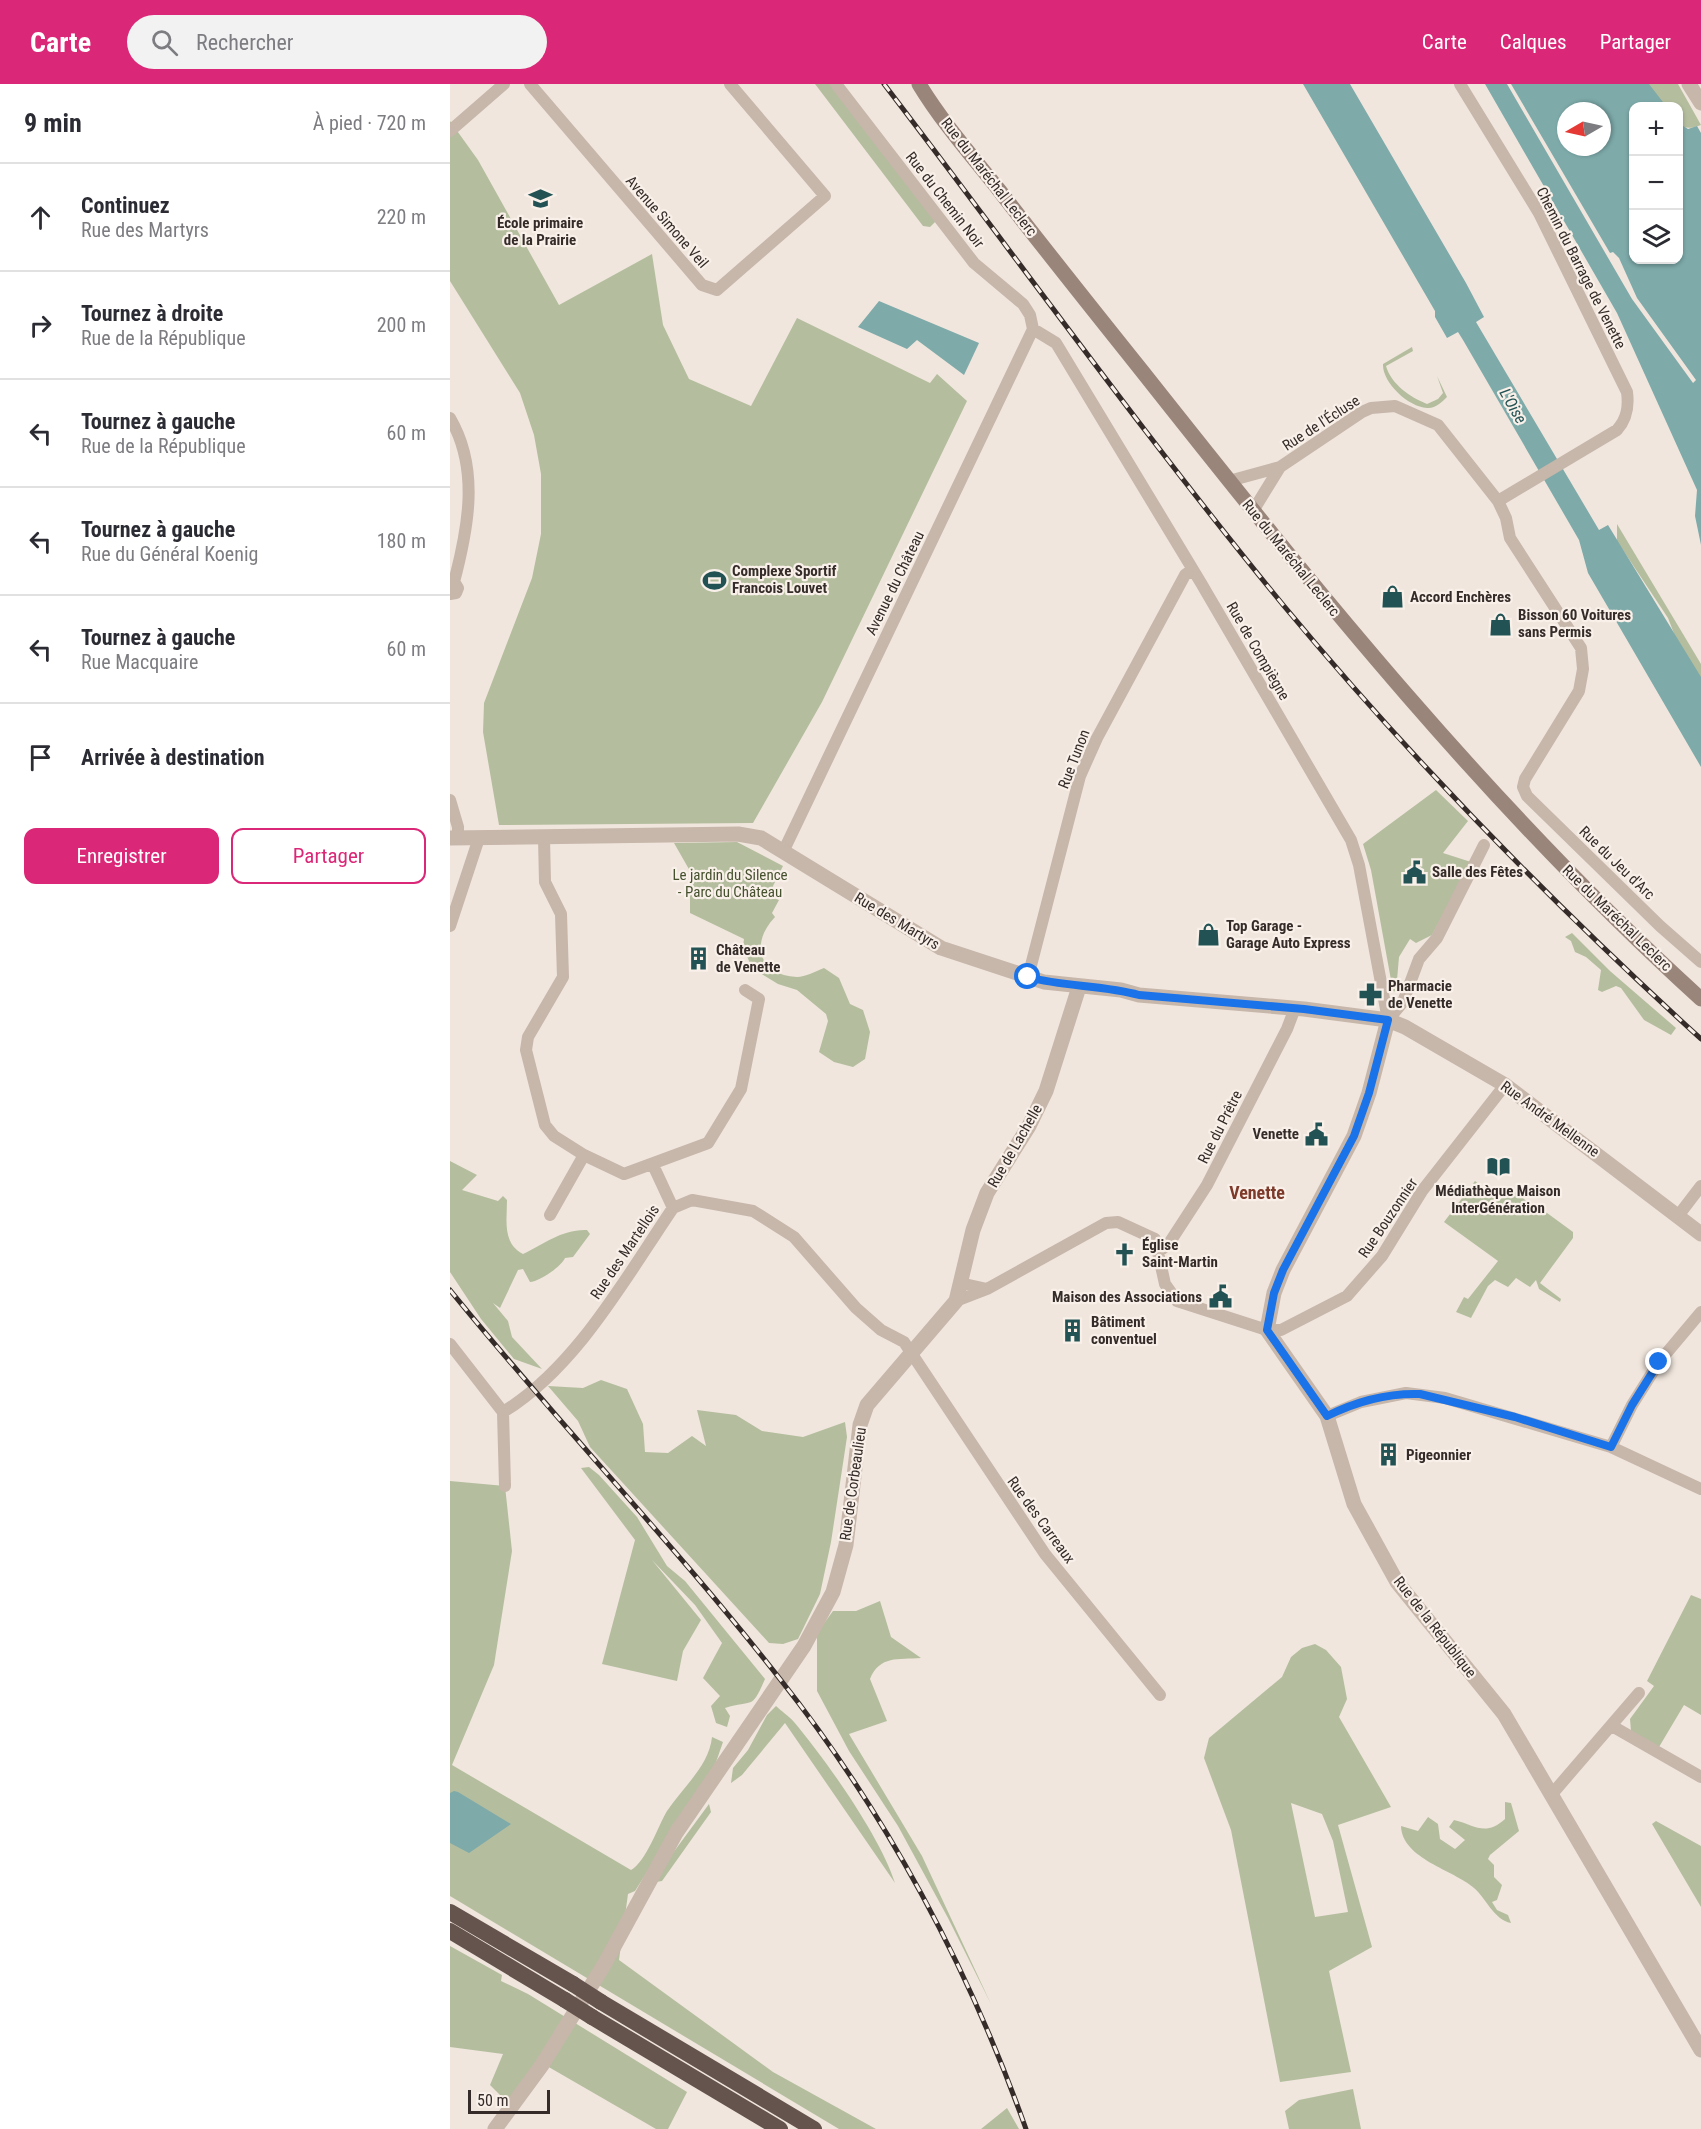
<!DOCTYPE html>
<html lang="fr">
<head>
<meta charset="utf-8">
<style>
  body { margin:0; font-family:"Roboto Condensed",sans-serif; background:#f2f2f3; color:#2b2b33 }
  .controls { position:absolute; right:18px; top:18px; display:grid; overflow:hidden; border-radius:12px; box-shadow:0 2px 4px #0004 }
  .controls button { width:54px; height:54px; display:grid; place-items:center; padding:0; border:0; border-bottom:2px solid #e1e1e2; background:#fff; color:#2b2b33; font:30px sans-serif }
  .compass { position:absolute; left:1107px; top:18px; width:54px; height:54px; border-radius:50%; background:#fff; box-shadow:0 2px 4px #0004; rotate:261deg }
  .scale { position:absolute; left:18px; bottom:15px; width:82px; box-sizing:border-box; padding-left:6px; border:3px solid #352c29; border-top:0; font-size:16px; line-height:21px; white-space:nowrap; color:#352c29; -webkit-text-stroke:4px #f8f0e9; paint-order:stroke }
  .stop { position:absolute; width:18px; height:18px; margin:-14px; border:4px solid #1a73e8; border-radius:50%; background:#fff }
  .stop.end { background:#1a73e8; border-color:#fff; box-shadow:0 2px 6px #0008 }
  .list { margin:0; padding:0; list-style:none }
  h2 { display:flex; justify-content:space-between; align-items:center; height:78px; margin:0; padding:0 24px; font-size:26px }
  h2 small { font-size:20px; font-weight:400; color:#7c7c81 }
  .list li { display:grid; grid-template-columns:39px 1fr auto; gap:18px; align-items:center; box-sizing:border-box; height:108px; padding:0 24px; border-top:2px solid #e1e1e2 }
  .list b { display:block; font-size:22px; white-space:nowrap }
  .list p { margin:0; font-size:20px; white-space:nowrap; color:#7c7c81 }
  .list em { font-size:20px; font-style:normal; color:#7c7c81 }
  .actions { display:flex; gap:12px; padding:18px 24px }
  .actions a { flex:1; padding:14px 0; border:2px solid #db2777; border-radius:12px; text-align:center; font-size:21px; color:#db2777 }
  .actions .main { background:#db2777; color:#fff }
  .icon { flex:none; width:33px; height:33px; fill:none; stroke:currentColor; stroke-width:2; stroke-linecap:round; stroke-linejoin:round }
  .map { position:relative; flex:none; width:1251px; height:2045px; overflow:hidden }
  header { display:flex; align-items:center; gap:36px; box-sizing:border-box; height:84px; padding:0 30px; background:#db2777; color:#fff }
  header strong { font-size:28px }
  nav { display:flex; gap:33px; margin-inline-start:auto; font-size:21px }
  .search { width:420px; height:54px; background:#f2f2f3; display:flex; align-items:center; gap:15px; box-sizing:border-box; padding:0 21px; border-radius:33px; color:#7c7c81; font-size:22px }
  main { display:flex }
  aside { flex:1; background:#fff }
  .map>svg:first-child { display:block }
  .green { fill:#b4be9e; fill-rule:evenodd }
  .water { fill:#7eaaaa; fill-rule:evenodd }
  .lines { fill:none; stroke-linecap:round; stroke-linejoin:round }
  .minor { stroke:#c7b6aa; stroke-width:12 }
  .tertiary { stroke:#c7b6aa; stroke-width:15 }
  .secondary { stroke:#9a857b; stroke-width:15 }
  .trunk { stroke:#65544e; stroke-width:16 }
  .rail-casing { stroke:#352c29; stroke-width:5 }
  .rail { stroke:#f8f0e9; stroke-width:3; stroke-dasharray:9; stroke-linecap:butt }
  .trunk-bridge { stroke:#65544e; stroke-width:16 }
  .route { stroke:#1a73e8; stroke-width:8 }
  .labels { text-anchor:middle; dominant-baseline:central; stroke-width:4.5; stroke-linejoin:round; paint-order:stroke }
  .street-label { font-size:15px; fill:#352c29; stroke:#f8f0e9 }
  .poi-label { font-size:15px; font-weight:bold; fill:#352c29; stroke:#f8f0e9; text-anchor:start }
  .park-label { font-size:15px; fill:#46512e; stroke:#f8f0e9 }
  .water-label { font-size:16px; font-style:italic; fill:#225253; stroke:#f8f0e9 }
  .quarter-label { font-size:18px; font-weight:bold; fill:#7d3929; stroke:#f8f0e9 }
</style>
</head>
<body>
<header>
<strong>Carte</strong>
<div class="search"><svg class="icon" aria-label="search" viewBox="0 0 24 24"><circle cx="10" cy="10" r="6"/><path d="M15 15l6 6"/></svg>Rechercher</div>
<nav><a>Carte</a><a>Calques</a><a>Partager</a></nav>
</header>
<main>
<aside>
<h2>9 min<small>À pied · 720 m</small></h2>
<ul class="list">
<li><svg class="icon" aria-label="ahead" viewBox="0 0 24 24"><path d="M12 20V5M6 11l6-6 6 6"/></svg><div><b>Continuez</b><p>Rue des Martyrs</p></div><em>220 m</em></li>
<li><svg class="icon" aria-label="right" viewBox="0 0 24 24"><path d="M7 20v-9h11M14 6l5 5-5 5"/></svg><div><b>Tournez à droite</b><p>Rue de la République</p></div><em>200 m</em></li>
<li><svg class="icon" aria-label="left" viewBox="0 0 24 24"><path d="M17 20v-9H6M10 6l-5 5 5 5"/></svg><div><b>Tournez à gauche</b><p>Rue de la République</p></div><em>60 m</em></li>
<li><svg class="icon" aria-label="left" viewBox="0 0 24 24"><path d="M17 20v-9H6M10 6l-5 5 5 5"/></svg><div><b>Tournez à gauche</b><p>Rue du Général Koenig</p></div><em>180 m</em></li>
<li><svg class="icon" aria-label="left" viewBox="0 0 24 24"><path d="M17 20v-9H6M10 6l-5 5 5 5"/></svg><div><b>Tournez à gauche</b><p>Rue Macquaire</p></div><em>60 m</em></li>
<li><svg class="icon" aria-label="arrive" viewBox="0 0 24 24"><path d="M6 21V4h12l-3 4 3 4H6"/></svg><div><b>Arrivée à destination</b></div></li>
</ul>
<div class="actions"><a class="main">Enregistrer</a><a>Partager</a></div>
</aside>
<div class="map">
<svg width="1251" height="2045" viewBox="0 0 1251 2045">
  <rect width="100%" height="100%" fill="#f0e6dd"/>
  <!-- green -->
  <path class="green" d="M365 0H380L486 137 480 143 473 142Z
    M1195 0H1228L1251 41C1232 48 1229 42 1228 22H1212Z
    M0 37 28 76 109 221 202 170 213 241 239 295 301 322 347 234 480 299 487 290 517 317 372 618 303 739 49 741 33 648 34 619 82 494 91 450V390L84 351 70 309 0 197Z
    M962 263 963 267 936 282C941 300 960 313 977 320L988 315 993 309 987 292 997 313C992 318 985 325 977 324 958 323 932 298 933 280Z
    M1167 440 1251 580V597L1225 552 1218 534 1167 457Z
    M986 706 1018 737 993 769 1021 778 982 851 966 859 960 855 949 873 947 896 952 897 948 908 943 907 921 786 913 760Z
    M287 758 333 782 319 810 329 816 322 829 325 833C300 859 308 891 347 893 355 893 366 887 374 884L389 894 400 920 413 926 420 948 415 975 403 983 384 978 369 968 378 937 376 930 347 906 328 900 302 884 293 863 294 855 240 829V787L224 759Z
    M1122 849 1160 887 1226 944 1221 951 1194 936 1171 904 1166 902 1152 908 1148 906 1151 886 1136 873 1125 868 1121 857 1115 853Z
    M0 1077 27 1091 12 1106 48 1117 53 1112 57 1116C57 1136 52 1159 73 1170 94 1160 112 1145 137 1146L140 1150 123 1173 115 1174C112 1182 89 1198 80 1198L73 1185 68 1186 50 1224 43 1219 58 1237 62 1253 92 1285 64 1275 31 1235 0 1188Z
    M1025 1097 1049 1117 1061 1104 1089 1128 1093 1126 1123 1148V1154L1090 1199 1111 1215 1110 1218 1089 1205 1086 1196 1080 1203 1066 1194 1058 1203 1045 1196 1038 1202 1021 1234 1006 1228 1014 1213 1018 1215 1048 1177 994 1138Z
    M151 1296 177 1305 193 1340 195 1368 218 1369 242 1352 256 1362 247 1326 286 1331 312 1347 353 1353 395 1338 397 1353 381 1458 370 1510 348 1555 333 1560 319 1559 140 1363 128 1337 98 1302 133 1304Z
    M139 1383 149 1391 187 1433 217 1482 235 1497 315 1595C301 1627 304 1615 275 1624L280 1632 277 1643 266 1639 261 1622 270 1612 253 1594 272 1559 245 1521 202 1476 251 1536 233 1567 227 1597 152 1580 185 1456 131 1384Z
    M0 1397 55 1402 62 1467 44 1581 2 1681 181 1786C196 1778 208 1742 217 1727 233 1703 259 1682 262 1653L273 1658 265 1681 185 1807 178 1810 169 1876 323 1988 426 2045H389L0 1812Z
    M1241 1511 1251 1515V1631L1234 1621 1209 1663 1181 1647 1180 1635 1204 1602 1197 1597Z
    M430 1517 441 1553 471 1574C448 1576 430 1571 420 1595L437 1637 399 1650 472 1772 541 1920 498 1834 448 1742 399 1667 367 1607V1549L383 1527H406Z
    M865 1560 876 1566 891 1583 897 1615 889 1633 941 1723 888 1741 922 1863 879 1887 901 1988 830 1998 781 1746 754 1674 759 1654 832 1593 841 1573 852 1564ZM841 1719 872 1730 883 1757 898 1828 865 1833Z
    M326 1622C332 1628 338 1631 344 1638 376 1676 430 1752 445 1799L335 1639 292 1691 281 1699 283 1684 298 1666 317 1631Z
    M1055 1718 1061 1719 1069 1747 1040 1771 1038 1775 1044 1781V1793L1052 1801 1047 1816 1042 1818 1047 1826 1058 1831 1061 1839C1044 1836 1036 1814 1024 1804 1004 1786 952 1775 951 1742L968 1747 978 1733 988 1740 990 1755 1005 1765 1015 1756 999 1743 1004 1736C1025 1741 1035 1753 1055 1735Z
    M259 1720 261 1728 212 1797 206 1798V1792Z
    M1206 1737 1251 1762V1823L1202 1740Z
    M0 1862 52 1891 51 1897 78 1910 237 2008 218 2045H206L90 1978 57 2018 40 2001 53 1970 0 1963Z
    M903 2005 911 2045H839L835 2027 849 2016Z
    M557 2024 569 2045H531Z"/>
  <!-- water -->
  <path class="water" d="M853 0H900L1016 199 1034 233 1026 238 1149 446 1158 441 1251 593V683L1138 489 1129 456 1013 256 1008 248 997 254 985 233V227Z
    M1035 0H1057L1182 215 1243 299 1246 296 1187 214 1169 174 1163 168 1160 169 1061 0H1199L1216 22H1184V176H1228L1229 39 1238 45 1247 42 1251 49V461L1245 432 1247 406 1167 229ZM1116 27H1152V63H1116Z
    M429 217 529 259 514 291 467 256 457 265 408 243Z
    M4 1707 8 1708 61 1740 19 1769 0 1759V1709Z"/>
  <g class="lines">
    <!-- minor -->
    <path class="minor" d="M80 0 252 201 267 206 375 112 280 0
      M386 0 524 179 573 220 580 231 583 245
      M1010 0 1089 129 1177 308C1179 323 1177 335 1167 346L1048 417
      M0 47 54 0
      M583 245 606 259 751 499 901 756 909 781 938 936
      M0 334C30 385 18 445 4 498
      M779 397 830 383
      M803 427 830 383 912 328 921 324 945 322 988 341 1048 417 1056 434 1060 454 1131 564 1133 585 1129 607 1075 695 1073 703 1077 712 1210 842 1251 878
      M0 498 5 499 8 504 6 509 0 510
      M0 716 8 743V754
      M94 754 95 798 111 830 113 893 78 953 76 966 95 1041 104 1052 134 1071 174 1090 258 1059 291 1005 309 915 295 906
      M334 766 583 245
      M0 842 29 754
      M578 893 630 692 647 654 735 491 742 486
      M938 936 953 918 969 875 987 854 1034 761
      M203 1081 223 1124
      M100 1131 134 1071
      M1228 1132 1251 1102
      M709 1167 718 1161 757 1101 837 945 845 924
      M537 1205 656 1139 668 1138 705 1155 715 1200 727 1217 817 1246H831L897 1212 932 1172 972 1107 1055 1001
      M506 1217 537 1205 510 1199
      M0 1260 53 1328C126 1284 176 1193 223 1124L242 1116 303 1127 344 1153 406 1224 431 1246 454 1258 595 1470 710 1611
      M53 1328 55 1402
      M877 1332 911 1318 956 1309 995 1314 1161 1363 1251 1405
      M1161 1363 1182 1321 1209 1278 1251 1228
      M1162 1642 1251 1693
      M1102 1710 1189 1609"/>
    <!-- tertiary -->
    <path class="tertiary" d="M1239 0 1251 19
      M0 754 288 750 311 754 491 864 594 898 671 906 689 911 854 925 938 936 955 943 1055 1001 1251 1150
      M938 936 919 1009 904 1052 833 1186 824 1209 817 1246 877 1332 904 1420 947 1498 1054 1630 1251 1966
      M45 2045 92 1981 154 1881 226 1749 354 1562 383 1508 396 1461 410 1341 417 1321 506 1217 523 1146 537 1109 579 1042 596 1007 629 903"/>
    <!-- secondary -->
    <path class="secondary" d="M469 0C492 38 522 72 549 106 596 167 644 227 692 287 866 507 1042 726 1251 915"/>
    <!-- trunk -->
    <path class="trunk" d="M0 1828 123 1900
      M0 1847 115 1916
      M151 1918 364 2045
      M142 1933 330 2045"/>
    <defs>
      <path id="rail" d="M434 0C567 174 695 353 834 522 962 676 1103 820 1251 955
        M0 1206C107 1338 225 1461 330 1595 436 1729 519 1884 576 2045"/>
    </defs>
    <!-- rail casing -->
    <use href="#rail" class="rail-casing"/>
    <!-- rail -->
    <use href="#rail" class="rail"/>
    <!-- trunk-bridge -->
    <path class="trunk-bridge" d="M123 1900 151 1918
      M115 1916 142 1933"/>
  </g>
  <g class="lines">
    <!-- route -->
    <path class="route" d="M578 893C614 903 653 901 689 911L854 925 938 936 919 1009 904 1052 833 1186 824 1209 817 1246 877 1332C905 1318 938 1309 970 1310L1065 1333 1161 1363 1182 1321 1209 1278"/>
  </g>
  <!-- icons -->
  <defs>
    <symbol id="school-bare" viewBox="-9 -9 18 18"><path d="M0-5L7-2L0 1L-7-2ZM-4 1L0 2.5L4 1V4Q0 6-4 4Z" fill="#225253" stroke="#f8f0e9" stroke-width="2.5" paint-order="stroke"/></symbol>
    <symbol id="stadium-bare" viewBox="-9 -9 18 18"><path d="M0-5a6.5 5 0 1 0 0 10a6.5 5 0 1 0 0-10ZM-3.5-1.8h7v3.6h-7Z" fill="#225253" stroke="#f8f0e9" stroke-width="2.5" paint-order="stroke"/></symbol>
    <symbol id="shop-bare" viewBox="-9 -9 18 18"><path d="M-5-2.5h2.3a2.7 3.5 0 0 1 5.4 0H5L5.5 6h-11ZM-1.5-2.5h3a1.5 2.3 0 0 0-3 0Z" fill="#225253" stroke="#f8f0e9" stroke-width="2.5" paint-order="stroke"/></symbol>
    <symbol id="civic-bare" viewBox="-9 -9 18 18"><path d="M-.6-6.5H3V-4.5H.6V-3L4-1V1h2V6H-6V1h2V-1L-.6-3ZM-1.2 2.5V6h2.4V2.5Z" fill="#225253" stroke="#f8f0e9" stroke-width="2.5" paint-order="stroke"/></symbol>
    <symbol id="building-bare" viewBox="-9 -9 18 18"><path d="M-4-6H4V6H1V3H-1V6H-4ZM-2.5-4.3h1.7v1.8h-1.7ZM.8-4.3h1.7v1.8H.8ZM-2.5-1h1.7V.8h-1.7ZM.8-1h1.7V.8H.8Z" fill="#225253" stroke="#f8f0e9" stroke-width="2.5" paint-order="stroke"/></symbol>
    <symbol id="pharmacy-bare" viewBox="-9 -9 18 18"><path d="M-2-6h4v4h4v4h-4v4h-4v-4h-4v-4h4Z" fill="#225253" stroke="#f8f0e9" stroke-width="2.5" paint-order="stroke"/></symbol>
    <symbol id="library-bare" viewBox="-9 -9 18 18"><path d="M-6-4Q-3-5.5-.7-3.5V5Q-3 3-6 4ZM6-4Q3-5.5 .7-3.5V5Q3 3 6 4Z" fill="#225253" stroke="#f8f0e9" stroke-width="2.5" paint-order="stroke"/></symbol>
    <symbol id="church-bare" viewBox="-9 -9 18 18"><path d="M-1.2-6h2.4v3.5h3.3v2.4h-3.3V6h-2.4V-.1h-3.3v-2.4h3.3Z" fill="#225253" stroke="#f8f0e9" stroke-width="2.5" paint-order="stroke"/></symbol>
  </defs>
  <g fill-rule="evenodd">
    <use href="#school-bare" x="74" y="98" width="33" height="33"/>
    <use href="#stadium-bare" x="248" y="480" width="33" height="33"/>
    <use href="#shop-bare" x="926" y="496" width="33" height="33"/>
    <use href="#shop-bare" x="1034" y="524" width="33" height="33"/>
    <use href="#civic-bare" x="948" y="772" width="33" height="33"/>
    <use href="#shop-bare" x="742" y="834" width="33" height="33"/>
    <use href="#building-bare" x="232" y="858" width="33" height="33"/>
    <use href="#pharmacy-bare" x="904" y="894" width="33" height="33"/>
    <use href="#civic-bare" x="850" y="1034" width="33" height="33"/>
    <use href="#library-bare" x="1032" y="1066" width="33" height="33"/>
    <use href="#church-bare" x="658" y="1154" width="33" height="33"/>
    <use href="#civic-bare" x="754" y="1196" width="33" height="33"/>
    <use href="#building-bare" x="606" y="1230" width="33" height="33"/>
    <use href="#building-bare" x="922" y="1354" width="33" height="33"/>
  </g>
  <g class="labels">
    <!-- street labels -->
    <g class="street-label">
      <text transform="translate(539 93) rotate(52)">Rue du Maréchal Leclerc</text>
      <text transform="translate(495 116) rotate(52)">Rue du Chemin Noir</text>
      <text transform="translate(217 138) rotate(49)">Avenue Simone Veil</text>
      <text transform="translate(1131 184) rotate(63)">Chemin du Barrage de Venette</text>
      <text transform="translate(871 339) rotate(-33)">Rue de l'Écluse</text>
      <text transform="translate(841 474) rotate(51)">Rue du Maréchal Leclerc</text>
      <text transform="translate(445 499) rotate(-64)">Avenue du Château</text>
      <text transform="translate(808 567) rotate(60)">Rue de Compiègne</text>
      <text transform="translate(624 675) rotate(-69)">Rue Tunon</text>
      <text transform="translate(1167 779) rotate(44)">Rue du Jeu d'Arc</text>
      <text transform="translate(1167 834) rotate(44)">Rue du Maréchal Leclerc</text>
      <text transform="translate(447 837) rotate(31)">Rue des Martyrs</text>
      <text transform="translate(1100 1035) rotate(36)">Rue André Mellenne</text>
      <text transform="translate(770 1043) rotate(-63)">Rue du Prêtre</text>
      <text transform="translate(565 1062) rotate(-60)">Rue de Lachelle</text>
      <text transform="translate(938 1134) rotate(-56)">Rue Bouzonnier</text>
      <text transform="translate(175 1168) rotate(-56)">Rue des Martellois</text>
      <text transform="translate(403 1400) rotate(-82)">Rue de Corbeaulieu</text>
      <text transform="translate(591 1436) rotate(54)">Rue des Carreaux</text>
      <text transform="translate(985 1543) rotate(52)">Rue de la République</text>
    </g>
    <!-- poi labels -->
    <g class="poi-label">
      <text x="90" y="139" text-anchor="middle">École primaire<tspan x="90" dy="17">de la Prairie</tspan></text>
      <text x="282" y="487">Complexe Sportif<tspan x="282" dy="17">Francois Louvet</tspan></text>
      <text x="960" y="513">Accord Enchères</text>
      <text x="1068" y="531">Bisson 60 Voitures<tspan x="1068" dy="17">sans Permis</tspan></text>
      <text x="982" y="788">Salle des Fêtes</text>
      <text x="776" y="842">Top Garage -<tspan x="776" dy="17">Garage Auto Express</tspan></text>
      <text x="266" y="866">Château<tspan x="266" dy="17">de Venette</tspan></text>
      <text x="938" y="902">Pharmacie<tspan x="938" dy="17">de Venette</tspan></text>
      <text x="849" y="1050" text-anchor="end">Venette</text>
      <text x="1048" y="1107" text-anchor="middle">Médiathèque Maison<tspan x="1048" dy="17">InterGénération</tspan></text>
      <text x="692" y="1161">Église<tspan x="692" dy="17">Saint-Martin</tspan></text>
      <text x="752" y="1213" text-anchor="end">Maison des Associations</text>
      <text x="641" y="1238">Bâtiment<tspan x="641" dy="17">conventuel</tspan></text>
      <text x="956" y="1371">Pigeonnier</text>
    </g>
    <!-- park labels -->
    <g class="park-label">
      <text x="280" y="791">Le jardin du Silence<tspan x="280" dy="17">- Parc du Château</tspan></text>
    </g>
    <!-- water labels -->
    <g class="water-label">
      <text transform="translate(1063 322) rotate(60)">L'Oise</text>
    </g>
    <!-- quarter labels -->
    <g class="quarter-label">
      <text x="807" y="1108">Venette</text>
    </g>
  </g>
</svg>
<div class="controls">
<button>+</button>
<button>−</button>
<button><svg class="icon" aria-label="layers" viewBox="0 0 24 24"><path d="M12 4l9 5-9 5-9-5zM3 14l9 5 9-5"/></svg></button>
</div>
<svg class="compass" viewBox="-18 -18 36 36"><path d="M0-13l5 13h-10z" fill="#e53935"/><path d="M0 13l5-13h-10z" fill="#7c7c81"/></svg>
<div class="scale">50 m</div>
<div class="stop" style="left:578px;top:893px"></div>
<div class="stop end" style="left:1209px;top:1278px"></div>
</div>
</main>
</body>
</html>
